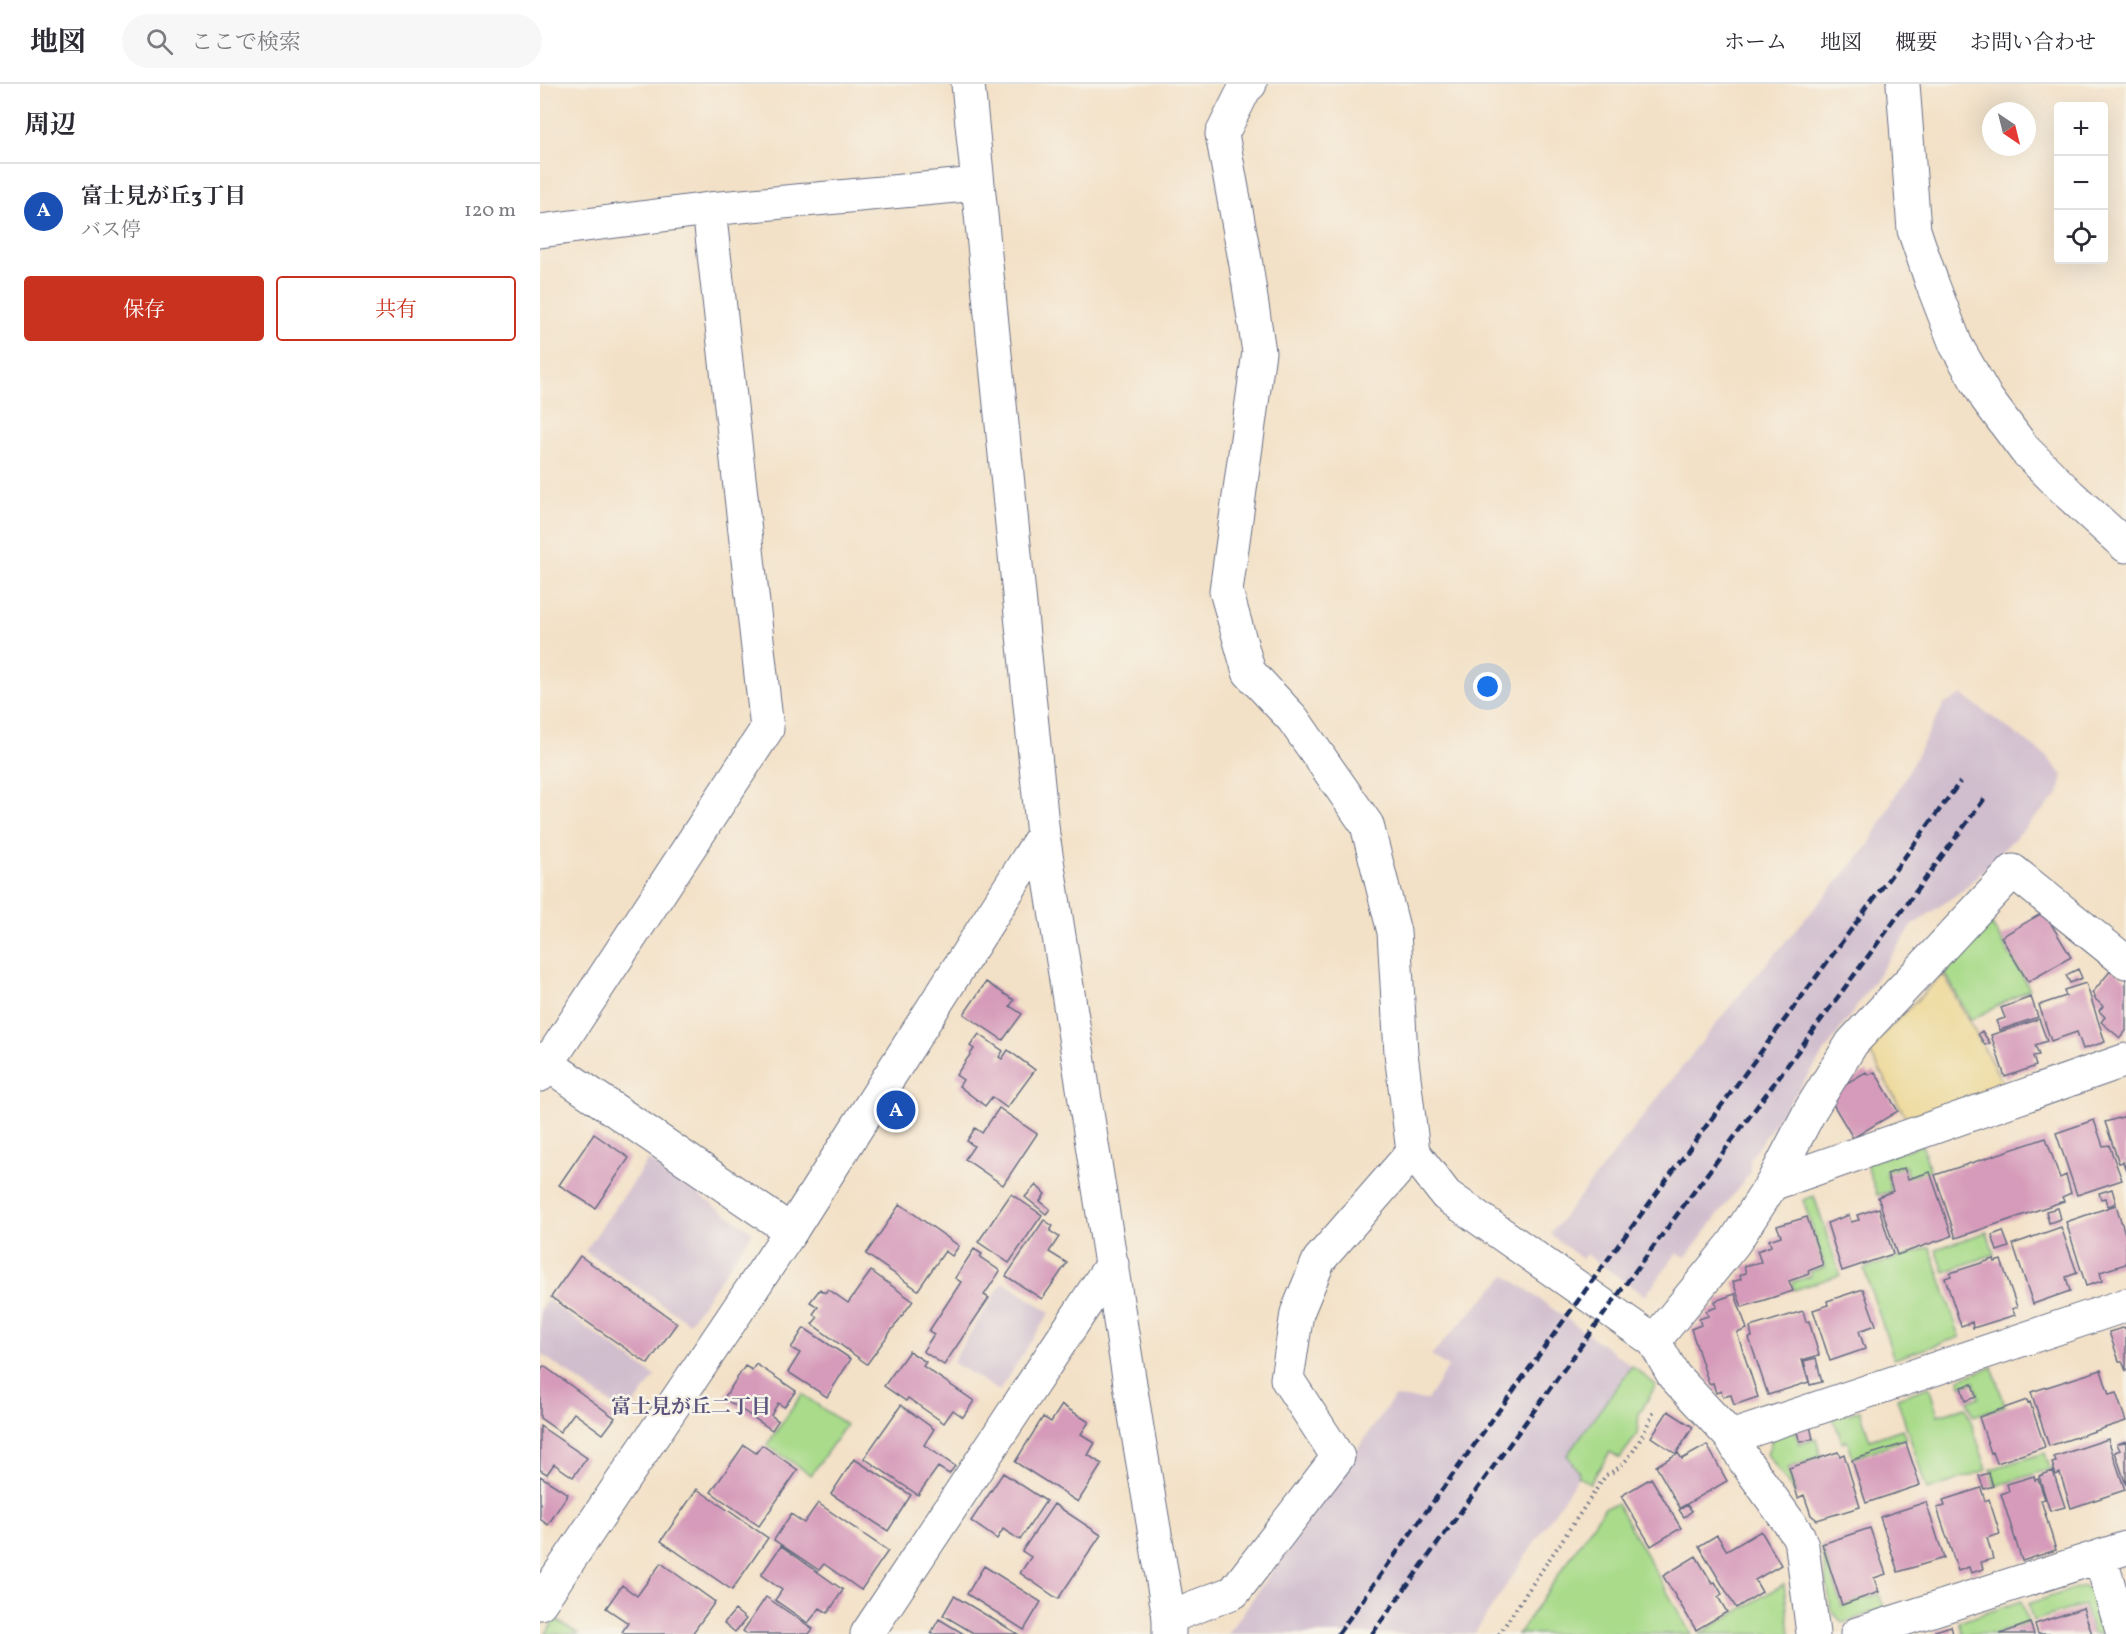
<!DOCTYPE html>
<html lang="ja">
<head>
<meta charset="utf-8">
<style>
  body { margin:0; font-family:Vollkorn,"Noto Serif JP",serif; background:#f7f7f7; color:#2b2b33 }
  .controls { position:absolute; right:18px; top:18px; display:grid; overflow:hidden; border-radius:6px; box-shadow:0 6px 24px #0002 }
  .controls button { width:54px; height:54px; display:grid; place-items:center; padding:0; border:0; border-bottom:2px solid #e1e1e2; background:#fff; color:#2b2b33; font:30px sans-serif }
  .compass { position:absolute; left:1442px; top:18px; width:54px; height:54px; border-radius:50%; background:#fff; box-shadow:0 6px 24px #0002; rotate:145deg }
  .you { position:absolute; left:948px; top:603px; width:21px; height:21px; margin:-15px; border:4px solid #fff; border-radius:50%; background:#1a73e8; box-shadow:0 0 0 9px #1a73e833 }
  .badge { display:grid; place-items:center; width:39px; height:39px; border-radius:50%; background:#c8321e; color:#fff; font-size:20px; font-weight:700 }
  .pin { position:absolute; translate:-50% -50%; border:3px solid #fff; box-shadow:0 2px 6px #0006 }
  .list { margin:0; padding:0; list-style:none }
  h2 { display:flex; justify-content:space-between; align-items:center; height:78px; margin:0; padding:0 24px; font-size:26px }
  h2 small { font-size:20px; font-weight:400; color:#7c7c81 }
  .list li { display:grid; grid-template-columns:39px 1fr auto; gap:18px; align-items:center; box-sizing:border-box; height:96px; padding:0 24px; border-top:2px solid #e1e1e2 }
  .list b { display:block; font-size:22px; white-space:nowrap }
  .list p { margin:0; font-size:20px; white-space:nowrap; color:#7c7c81 }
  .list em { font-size:20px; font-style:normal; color:#7c7c81 }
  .actions { display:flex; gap:12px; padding:18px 24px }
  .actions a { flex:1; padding:14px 0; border:2px solid #c8321e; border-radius:6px; text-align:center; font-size:21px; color:#c8321e }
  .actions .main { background:#c8321e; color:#fff }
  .icon { flex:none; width:33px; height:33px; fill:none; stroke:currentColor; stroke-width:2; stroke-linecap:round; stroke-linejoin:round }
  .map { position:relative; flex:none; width:1586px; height:1550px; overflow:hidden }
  header { display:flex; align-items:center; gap:36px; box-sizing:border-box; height:84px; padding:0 30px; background:#fff; border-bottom:2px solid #e1e1e2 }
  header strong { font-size:28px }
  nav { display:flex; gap:33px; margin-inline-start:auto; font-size:21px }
  .search { width:420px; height:54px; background:#f7f7f7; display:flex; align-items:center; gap:15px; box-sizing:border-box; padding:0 21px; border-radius:33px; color:#7c7c81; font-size:22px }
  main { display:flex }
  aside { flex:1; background:#fff }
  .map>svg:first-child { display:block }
  .industrial { fill:#d0bdcd }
  .green { fill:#a9db8a; stroke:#628574; stroke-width:1.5 }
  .sand { fill:#eeda9e; stroke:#84847e; stroke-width:1.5 }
  .building { fill:#d69bba }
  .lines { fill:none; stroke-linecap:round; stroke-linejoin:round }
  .street-casing { stroke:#676d83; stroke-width:35 }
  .secondary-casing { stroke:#676d83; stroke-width:35 }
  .path { stroke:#676d83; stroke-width:4; stroke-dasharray:1.5 4.5; stroke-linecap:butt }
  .street { stroke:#fff; stroke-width:33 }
  .secondary { stroke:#fff; stroke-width:33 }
  .rail { stroke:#1b2f5e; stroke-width:4.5; stroke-dasharray:9 4.5; stroke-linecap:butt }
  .labels { text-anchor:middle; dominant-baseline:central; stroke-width:5; stroke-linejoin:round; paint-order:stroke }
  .neighbourhood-label { font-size:20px; font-weight:bold; fill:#5c557e; stroke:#f7f3e8 }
</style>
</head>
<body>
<header>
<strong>地図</strong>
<div class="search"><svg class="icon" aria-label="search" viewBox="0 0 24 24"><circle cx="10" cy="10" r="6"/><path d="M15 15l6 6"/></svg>ここで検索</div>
<nav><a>ホーム</a><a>地図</a><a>概要</a><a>お問い合わせ</a></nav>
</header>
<main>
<aside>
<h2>周辺<small></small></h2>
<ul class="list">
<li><span class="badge" style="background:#1a4fb4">A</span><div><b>富士見が丘3丁目</b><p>バス停</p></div><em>120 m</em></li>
</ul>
<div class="actions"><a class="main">保存</a><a>共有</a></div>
</aside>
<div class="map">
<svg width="1586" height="1550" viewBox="0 0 1586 1550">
  <rect width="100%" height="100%" fill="#f7f3e8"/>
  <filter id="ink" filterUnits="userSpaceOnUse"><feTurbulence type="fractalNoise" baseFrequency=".0167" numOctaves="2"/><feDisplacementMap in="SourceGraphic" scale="12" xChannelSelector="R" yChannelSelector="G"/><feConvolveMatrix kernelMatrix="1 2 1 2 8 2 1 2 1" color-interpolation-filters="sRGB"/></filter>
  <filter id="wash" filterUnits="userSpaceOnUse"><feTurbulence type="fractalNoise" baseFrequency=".008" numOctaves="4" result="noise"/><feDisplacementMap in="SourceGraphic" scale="24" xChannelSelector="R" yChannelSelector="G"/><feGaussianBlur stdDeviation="1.35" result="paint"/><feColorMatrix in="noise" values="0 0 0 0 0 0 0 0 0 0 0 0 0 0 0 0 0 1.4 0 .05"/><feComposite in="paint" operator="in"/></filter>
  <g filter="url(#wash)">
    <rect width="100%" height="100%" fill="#f3e1c7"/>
    <!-- industrial -->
    <path class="industrial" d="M1422 611 1505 671 1523 691 1519 710 1423 806 1373 841 1210 1075V1089L1146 1173 1137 1169 1105 1212 1046 1170 1042 1175 1010 1150 1195 916 1329 761 1404 620Z
      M108 1076 213 1148 149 1239 45 1167Z
      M966 1191 1092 1282 1027 1371 1040 1390 934 1550H688L854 1313 887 1316 908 1283 891 1271Z
      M463 1198 510 1228 459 1307 412 1278Z
      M7 1216 115 1292 87 1331 0 1269V1226Z"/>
    <!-- green -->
    <path class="green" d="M1451 839 1490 905 1431 936 1405 889Z
      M1382 1061 1390 1086 1368 1093 1365 1082 1346 1088 1351 1107 1337 1111 1326 1079Z
      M1274 1112 1300 1191 1254 1206 1252 1198 1271 1192 1270 1188 1285 1183 1263 1116Z
      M1447 1148 1454 1170 1404 1188 1396 1165Z
      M1390 1163 1420 1253 1354 1275 1324 1185Z
      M1092 1282 1116 1301 1099 1330 1097 1351 1080 1374 1070 1368 1050 1399 1037 1392 1039 1389 1027 1371Z
      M1452 1283 1465 1322 1433 1332 1428 1317 1439 1314 1434 1298 1421 1302 1419 1295Z
      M1389 1303 1398 1331 1426 1323 1447 1386 1387 1406 1357 1314Z
      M262 1310 306 1341 271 1391 227 1361Z
      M1320 1327 1330 1356 1362 1345 1366 1355 1313 1374 1307 1356 1302 1358 1293 1333Z
      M1255 1346 1259 1360 1276 1355 1281 1373 1248 1384 1256 1411 1227 1370 1233 1353Z
      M1505 1369 1510 1385 1455 1402 1451 1385Z
      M1077 1420 1151 1550H978L1065 1423Z
      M1282 1462 1302 1522 1339 1510 1344 1524 1303 1539 1291 1527Z
      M1244 1500 1250 1550H1159Z
      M1543 1502 1554 1508 1567 1550H1553L1544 1521 1493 1537 1488 1520Z
      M1481 1517 1488 1538 1455 1550H1423L1419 1538Z
      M15 1535 39 1550H6Z"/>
    <!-- sand -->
    <path class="sand" d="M1403 890 1464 1001 1366 1034 1328 965Z"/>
    <g id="blocks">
      <!-- building -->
      <path class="building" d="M1504 828 1531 873 1488 898 1461 853Z
        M1538 885 1542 894 1530 899 1526 891Z
        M1572 885 1586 896V947L1580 954 1561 938 1565 933 1559 927 1563 922 1554 914 1555 913 1552 909Z
        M446 898 474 916 470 922 482 930 463 956 424 930Z
        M1546 899 1565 958 1543 965 1537 948 1511 957 1499 921 1526 912 1524 906Z
        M1491 913 1498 933 1460 946 1456 937 1465 934 1461 924Z
        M1499 935 1507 957 1495 961 1499 971 1493 972 1496 982 1465 993 1451 951Z
        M1442 947 1450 959 1445 961 1438 950Z
        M439 950 463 967 459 973 462 975 468 966 495 986 467 1024 452 1013 445 1022 419 1002 423 996 416 991 434 965 430 962Z
        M1326 988 1328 991 1335 988 1358 1027 1313 1054 1291 1017 1298 1004Z
        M459 1024 497 1050 463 1101 425 1075 434 1062 427 1057 435 1044 442 1049Z
        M1586 1032V1087L1583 1078 1579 1079 1565 1038Z
        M1554 1036 1563 1062 1569 1061 1582 1096 1537 1111 1516 1049Z
        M54 1050 89 1074 55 1124 19 1101Z
        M1506 1054 1520 1094 1526 1091 1531 1109 1522 1113 1524 1117 1416 1154 1395 1091Z
        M1364 1084 1368 1095 1390 1088 1412 1152 1357 1171 1338 1113 1353 1107 1347 1090Z
        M496 1101 505 1110 500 1117 510 1125 506 1130 485 1113Z
        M1572 1105 1576 1119 1568 1122 1566 1114 1561 1115 1559 1109Z
        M471 1110 502 1131 469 1179 438 1158Z
        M360 1120 419 1162 412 1172 405 1167 378 1206 326 1170Z
        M1576 1121 1586 1153V1180L1560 1188 1562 1197 1546 1202 1526 1138Z
        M1339 1124 1353 1170 1302 1187 1287 1139 1309 1131 1311 1138 1319 1136 1317 1131Z
        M1518 1124 1521 1135 1509 1139 1506 1127Z
        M1267 1133 1283 1181 1268 1187 1269 1190 1249 1197 1253 1207 1202 1223 1193 1198 1201 1195 1200 1191 1206 1189 1204 1182 1221 1178 1217 1167 1231 1162 1229 1156 1241 1152 1237 1142Z
        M504 1136 513 1142 510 1147 519 1153 509 1168 527 1179 502 1215 466 1192Z
        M1521 1143 1537 1189 1526 1193 1530 1207 1493 1220 1473 1160Z
        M1463 1147 1469 1163 1457 1167 1452 1151Z
        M434 1165 442 1170 440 1173 460 1187 444 1211 449 1214 404 1281 383 1267 394 1250 389 1247 421 1198 415 1194Z
        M40 1172 137 1239 108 1280 11 1213Z
        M1454 1175 1455 1178 1461 1176 1477 1223 1472 1225 1475 1231 1433 1244 1432 1238 1421 1242 1405 1194 1411 1192 1410 1189Z
        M331 1187 373 1217 327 1280 272 1240 278 1233 273 1230 278 1223 270 1218 280 1205 285 1209 288 1205 308 1219Z
        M1323 1205 1336 1241 1319 1247 1325 1265 1290 1277 1273 1226 1288 1221 1287 1217Z
        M1195 1210 1207 1245 1197 1249 1218 1313 1194 1321 1191 1311 1183 1313 1181 1307 1176 1309 1173 1299 1169 1300 1151 1245 1161 1241 1159 1235 1168 1232 1166 1227 1177 1223 1175 1217Z
        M1263 1227 1266 1238 1269 1237 1279 1271 1262 1276 1269 1298 1228 1311 1209 1254 1212 1253 1210 1243Z
        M1586 1243V1287L1582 1277H1579L1569 1248Z
        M264 1244 311 1275 287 1313 248 1288 260 1269 251 1264Z
        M369 1267 386 1278 383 1282 434 1317 423 1333 413 1326 404 1339 368 1314 366 1317 344 1302Z
        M1276 1274 1282 1298 1270 1301 1264 1277Z
        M216 1280 256 1307 244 1323 238 1319 231 1331 238 1337 232 1346 184 1314 205 1282 212 1286Z
        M4 1282 75 1334 63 1350 34 1329 20 1348 0 1334V1288Z
        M1561 1286 1569 1311 1576 1309 1586 1337 1509 1362 1491 1308Z
        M1432 1300 1436 1313 1425 1317 1421 1303Z
        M1487 1316 1488 1319 1490 1318 1505 1363 1457 1379 1453 1368 1451 1369 1439 1333Z
        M361 1321 394 1345 384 1361 415 1382 409 1390 398 1383 378 1411 324 1374Z
        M522 1321 549 1338 541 1350 555 1359 548 1371 562 1380 538 1418 475 1378 503 1333 511 1338Z
        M1128 1327 1153 1343 1136 1370 1111 1353Z
        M0 1342 47 1374 33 1393 14 1380 7 1390 0 1386Z
        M1270 1342 1273 1355 1260 1358 1256 1345Z
        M1568 1355 1585 1406 1531 1424 1520 1389 1516 1391 1512 1379 1516 1378 1514 1373Z
        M1586 1357V1401L1575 1368 1580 1366 1577 1360Z
        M1366 1359 1380 1401 1326 1419 1312 1376Z
        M204 1361 216 1369 222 1361 258 1386 219 1442 171 1408Z
        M1167 1361 1187 1397 1140 1424 1116 1382 1138 1369 1142 1375Z
        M1298 1368 1300 1372 1304 1370 1320 1423 1277 1436 1271 1431 1264 1411 1258 1414 1249 1384Z
        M314 1375 371 1411 348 1447 291 1410Z
        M1513 1387 1525 1423 1510 1427 1499 1392Z
        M463 1389 506 1417 480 1456 463 1445 457 1455 431 1437Z
        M1449 1389 1453 1402 1444 1405 1439 1392Z
        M0 1392 28 1410 8 1441 0 1435Z
        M1494 1392 1495 1396 1498 1395 1505 1415 1501 1416 1516 1466 1482 1477 1461 1410 1469 1407 1467 1400Z
        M1111 1394 1141 1444 1111 1462 1081 1412Z
        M1441 1404 1445 1417 1449 1415 1460 1450 1447 1454 1453 1475 1441 1478 1443 1485 1431 1489 1429 1483 1418 1487 1397 1424 1405 1422 1403 1416Z
        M157 1405 228 1454 192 1506 121 1457Z
        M1386 1418 1404 1474 1358 1488 1340 1433Z
        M278 1419 348 1467 321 1506 284 1480 279 1486 234 1456 251 1430 264 1439Z
        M514 1420 561 1451 518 1515 480 1489 491 1473 482 1467Z
        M1147 1421 1152 1427 1144 1433 1139 1426Z
        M1330 1444 1346 1490 1334 1494 1339 1508 1302 1521 1282 1460Z
        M1221 1447 1241 1481 1215 1496 1222 1508 1196 1524 1159 1462 1177 1451 1187 1467Z
        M241 1462 303 1506 288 1529 280 1524 268 1539 235 1516 242 1506 221 1491Z
        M1156 1472 1172 1499 1175 1498 1182 1510 1178 1513 1187 1528 1156 1546 1123 1492Z
        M121 1479 175 1518 152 1550H85L82 1548 88 1539 66 1524 82 1501 97 1512Z
        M444 1482 501 1518 484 1546 427 1510Z
        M414 1512 478 1550H435L403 1531Z
        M226 1513 273 1545 269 1550H207L203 1547Z
        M1543 1524 1552 1550H1498L1495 1540Z
        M195 1526 206 1535 195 1548 184 1539Z
        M399 1535 424 1550H392L391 1549Z
        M1490 1539 1494 1550H1460Z
        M1411 1542 1413 1550H1396L1395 1547Z"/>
    </g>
  </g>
  <g filter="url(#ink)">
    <use href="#blocks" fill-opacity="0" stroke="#676d83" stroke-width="1.5"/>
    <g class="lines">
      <defs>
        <path id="street" d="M710 0 705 4 682 50 706 181 719 268 686 507 709 588 753 635 827 741 854 848 861 969 873 1068
          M0 147 169 125
          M0 975 251 1147
          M0 991 227 645 169 125 437 100
          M1232 1100 1586 976
          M1191 1353 1586 1221
          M1560 1473 1583 1550
          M629 1533 694 1508 798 1373 747 1295 757 1229 779 1176 873 1068 906 1111 1114 1257
          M327 1550 572 1180
          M1273 1550 1262 1462 1258 1451 1205 1377 1191 1353 1134 1292 1114 1257 1194 1159 1232 1100 1271 1025 1312 959 1473 787 1586 878
          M1317 1550 1586 1464"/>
        <path id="secondary" d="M428 0 503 751 597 1344 629 1533V1550
          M1363 0 1374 146 1392 199 1416 261 1447 315 1485 366 1530 411 1586 462
          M0 1519 251 1147 503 751"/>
      </defs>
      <!-- street casing -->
      <use href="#street" class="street-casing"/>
      <!-- secondary casing -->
      <use href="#secondary" class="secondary-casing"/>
      <!-- path -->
      <path class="path" d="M959 1550 1066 1391C1091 1381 1103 1350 1114 1327"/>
      <!-- street -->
      <use href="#street" class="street"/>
      <!-- secondary -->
      <use href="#secondary" class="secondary"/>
      <!-- rail -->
      <path class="rail" d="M798 1550 1063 1182 1420 698
        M832 1550 1088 1197 1445 714"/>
    </g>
  </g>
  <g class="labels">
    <!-- neighbourhood labels -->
    <g class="neighbourhood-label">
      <text x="151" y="1324">富士見が丘二丁目</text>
    </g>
  </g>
</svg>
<div class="controls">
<button>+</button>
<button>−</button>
<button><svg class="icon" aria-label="locate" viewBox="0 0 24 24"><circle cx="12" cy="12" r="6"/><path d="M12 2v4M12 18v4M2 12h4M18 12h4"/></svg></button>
</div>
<svg class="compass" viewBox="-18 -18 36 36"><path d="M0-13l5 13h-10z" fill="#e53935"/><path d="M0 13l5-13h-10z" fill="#7c7c81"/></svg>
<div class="you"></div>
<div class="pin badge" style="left:356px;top:1026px;background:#1a4fb4">A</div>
</div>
</main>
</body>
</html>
